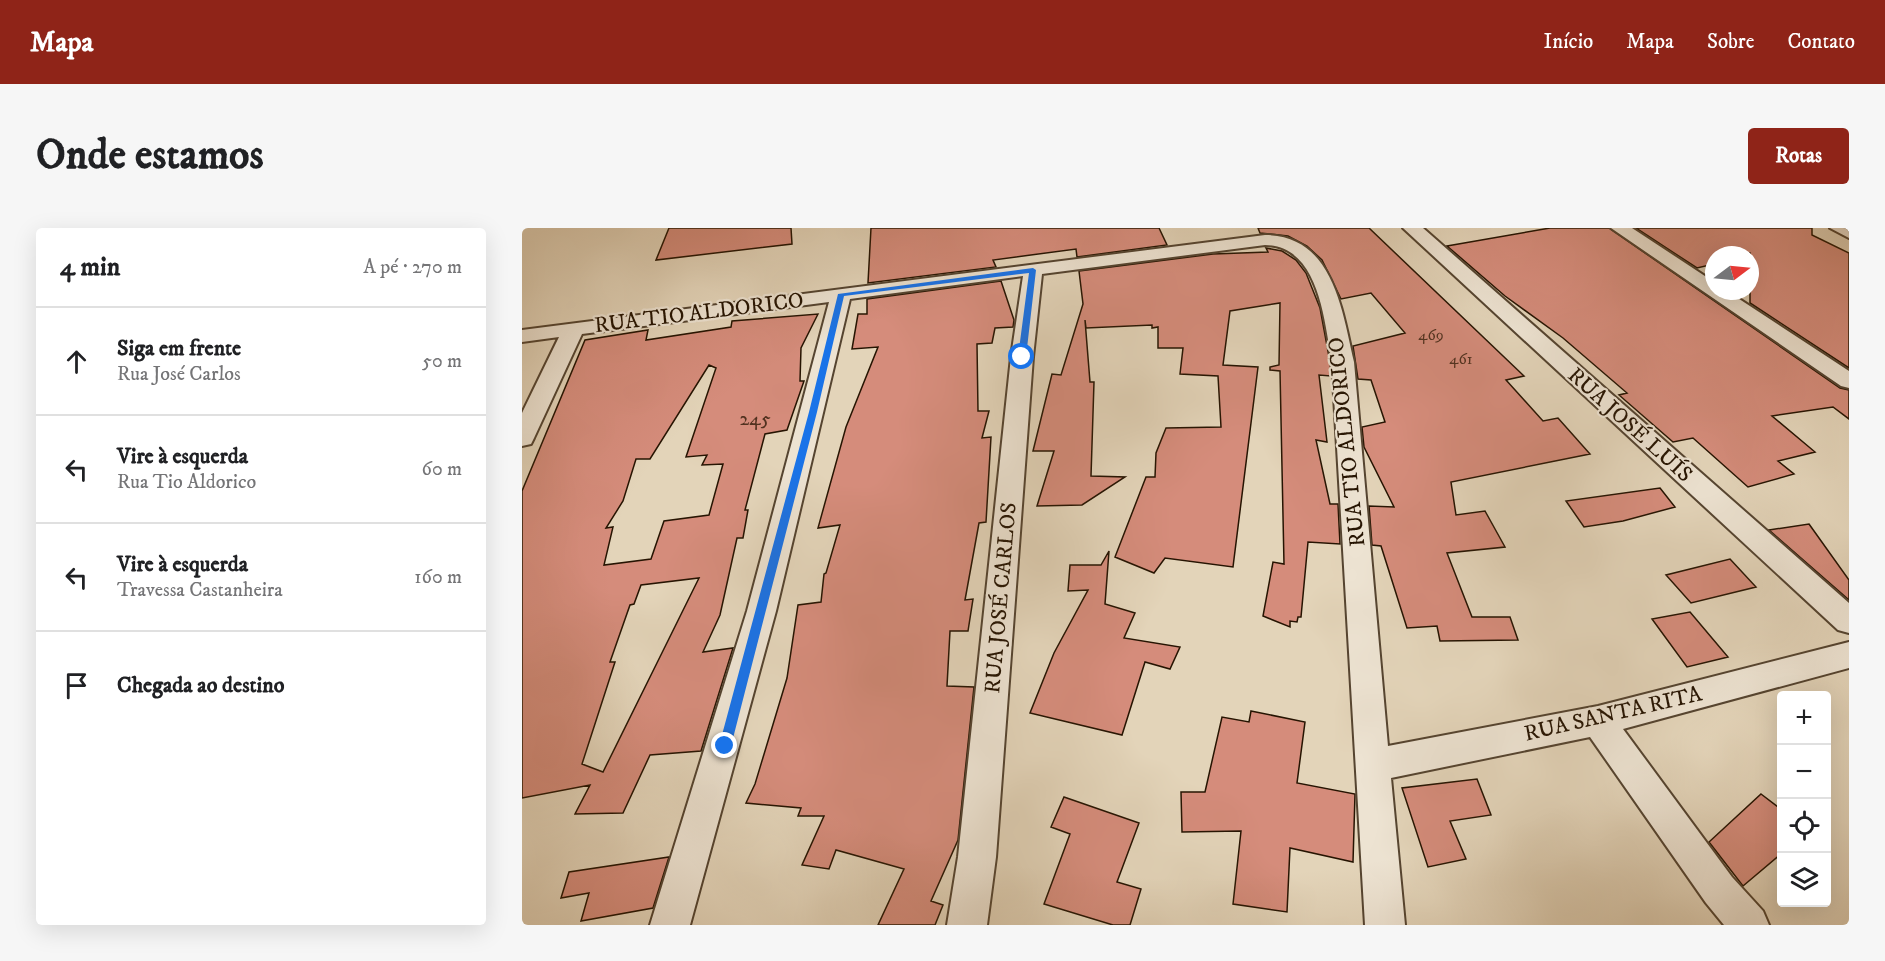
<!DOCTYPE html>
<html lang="pt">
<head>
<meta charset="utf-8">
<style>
  body { margin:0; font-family:"IM FELL DW Pica",serif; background:#f6f6f6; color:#202124 }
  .controls { position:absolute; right:18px; bottom:18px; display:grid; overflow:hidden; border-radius:6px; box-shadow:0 6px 24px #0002 }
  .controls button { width:54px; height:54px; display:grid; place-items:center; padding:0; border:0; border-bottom:2px solid #e0e0e0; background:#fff; color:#202124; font:30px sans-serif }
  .compass { position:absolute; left:1183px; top:18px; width:54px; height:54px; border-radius:50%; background:#fff; box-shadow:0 6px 24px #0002; rotate:74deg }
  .stop { position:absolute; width:18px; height:18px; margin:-14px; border:4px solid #1a73e8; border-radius:50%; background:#fff }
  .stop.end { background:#1a73e8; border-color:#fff; box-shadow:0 2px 6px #0008 }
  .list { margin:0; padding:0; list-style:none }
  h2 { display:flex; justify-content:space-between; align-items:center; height:78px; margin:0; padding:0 24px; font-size:26px }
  h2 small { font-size:20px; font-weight:400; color:#757577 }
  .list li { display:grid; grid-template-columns:39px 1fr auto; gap:18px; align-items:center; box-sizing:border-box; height:108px; padding:0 24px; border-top:2px solid #e0e0e0 }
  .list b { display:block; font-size:22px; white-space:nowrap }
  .list p { margin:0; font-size:20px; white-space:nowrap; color:#757577 }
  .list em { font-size:20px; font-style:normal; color:#757577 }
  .icon { flex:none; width:33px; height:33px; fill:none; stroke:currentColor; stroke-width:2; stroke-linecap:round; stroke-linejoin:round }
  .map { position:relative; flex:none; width:1327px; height:697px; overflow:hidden; border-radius:6px }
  header { display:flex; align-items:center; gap:36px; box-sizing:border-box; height:84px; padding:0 30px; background:#8f2418; color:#fff }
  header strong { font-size:28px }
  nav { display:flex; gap:33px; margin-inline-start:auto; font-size:21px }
  .intro { display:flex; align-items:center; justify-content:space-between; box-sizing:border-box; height:144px; padding:0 36px }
  h1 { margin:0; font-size:42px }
  .button { padding:15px 27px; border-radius:6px; background:#8f2418; color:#fff; font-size:21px; font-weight:700 }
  main { display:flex; gap:36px; padding:0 36px }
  aside { flex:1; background:#fff; border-radius:6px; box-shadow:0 6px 24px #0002 }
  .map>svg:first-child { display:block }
  .building { fill:#d58c7b; stroke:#261402; stroke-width:1.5; fill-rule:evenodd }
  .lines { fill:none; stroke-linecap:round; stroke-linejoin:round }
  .street-casing { stroke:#554430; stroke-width:4 }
  .street { fill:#ede3d2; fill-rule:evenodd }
  .route { fill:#1a73e8 }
  .labels { text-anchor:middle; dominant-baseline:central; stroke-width:4.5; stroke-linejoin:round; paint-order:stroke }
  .far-number-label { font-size:16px; fill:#523220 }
  .number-label { font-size:20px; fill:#523220 }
  .street-label { font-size:22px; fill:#261402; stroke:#ede3d2 }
</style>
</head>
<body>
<header>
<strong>Mapa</strong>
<nav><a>Início</a><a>Mapa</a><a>Sobre</a><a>Contato</a></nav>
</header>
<div class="intro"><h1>Onde estamos</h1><a class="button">Rotas</a></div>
<main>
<aside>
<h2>4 min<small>A pé · 270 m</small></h2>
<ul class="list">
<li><svg class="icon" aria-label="ahead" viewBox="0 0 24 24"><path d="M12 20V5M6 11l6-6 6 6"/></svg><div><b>Siga em frente</b><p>Rua José Carlos</p></div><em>50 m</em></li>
<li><svg class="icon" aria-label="left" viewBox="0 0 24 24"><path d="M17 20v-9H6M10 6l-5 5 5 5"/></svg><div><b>Vire à esquerda</b><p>Rua Tio Aldorico</p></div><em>60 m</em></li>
<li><svg class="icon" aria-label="left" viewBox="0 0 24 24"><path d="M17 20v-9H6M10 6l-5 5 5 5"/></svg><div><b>Vire à esquerda</b><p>Travessa Castanheira</p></div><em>160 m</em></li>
<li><svg class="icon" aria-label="arrive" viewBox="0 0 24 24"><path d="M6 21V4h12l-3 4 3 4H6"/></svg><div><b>Chegada ao destino</b></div></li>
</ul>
</aside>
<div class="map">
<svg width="1327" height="697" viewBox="0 0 1327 697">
  <rect width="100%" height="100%" fill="#e3d4b9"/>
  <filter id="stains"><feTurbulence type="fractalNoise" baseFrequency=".00333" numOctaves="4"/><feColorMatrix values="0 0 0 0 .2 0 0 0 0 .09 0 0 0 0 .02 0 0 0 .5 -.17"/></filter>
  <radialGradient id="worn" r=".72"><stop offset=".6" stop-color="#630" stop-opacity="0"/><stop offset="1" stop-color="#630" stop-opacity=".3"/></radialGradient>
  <!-- building -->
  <path class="building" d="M147 0H269L270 16 134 32Z
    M349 0H637L645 17 555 29 554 21 471 32 474 39 346 55Z
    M736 0H847L1002 148 984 152 1021 193 1036 190 1068 226 929 254 934 287 963 283 983 319 925 325 950 389H988L996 412 918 413 915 398 885 400 859 318 850 317 847 278 872 279 842 219 840 199 863 194 849 152 836 151 831 118 883 105 849 65 819 71 800 32 785 18 766 8 738 5Z
    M1028 0H1087L1318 160 1327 162V191L1311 179 1250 188 1293 224 1256 233 1272 246 1226 259 1171 210 1151 214 1097 167 1105 165 1041 110 983 68 925 18Z
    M1114 0H1290V7L1327 25V140L1228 75V25L1192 27V36L1175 40Z
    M744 20 760 23 774 32 784 45 798 80 808 134 809 148 797 147 805 214 794 212 808 276H816L818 316 786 314 779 389H776L775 394 768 393V399L741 388 751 334 762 336 758 143 748 142V139L757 137 758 75 708 83 701 137 736 139 711 339 643 330 632 345 593 329 624 249H633L634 225 644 200 699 199 696 148 658 146 661 120H636V99L630 100V97L564 100 563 92 568 154H572L569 248 603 249 560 277 515 278 532 223H511L530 146 539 147 561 76 557 43 691 26 746 24Z
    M479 53 492 92 491 99 473 100 470 115 455 116 456 183H467L460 210 469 209 464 294 457 295 443 372 451 371 446 403H428L425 458 452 459 436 612 409 673 421 677 413 697H356L382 641 314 622 307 641 280 637 302 588H276L279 580 224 575 233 556 265 450 276 377 299 374 302 346 304 345 318 297 296 300 324 199 356 119 330 121 336 86H345V71Z
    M296 86 279 120 278 153H282L265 202 243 206 223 282H226L221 310H215L198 387 181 424 211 420 179 523 128 527 101 585 53 586 68 557 0 570V263L63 112 126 102 124 112 209 99 210 93ZM187 137 194 140 164 229 185 227 180 237 201 236 187 287 142 293 129 331 82 337 91 299 84 300 101 273 114 231H128ZM177 350 81 544 60 536 93 434H88L108 377 112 376 119 357Z
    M1138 260 1153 279 1101 293 1062 299 1044 273Z
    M1287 296 1327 352V372L1247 302Z
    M587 323 583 376 613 385 602 410 658 419 648 441 623 434 600 507 508 485 532 425 566 362 546 363 548 337H579Z
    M1208 331 1234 359 1169 375 1144 347Z
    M1168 384 1206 429 1165 439 1130 391Z
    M729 483 783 494 775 555 833 566 831 634 768 620 765 684 711 676 719 603 660 604 659 564H683L700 489 727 494Z
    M955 551 969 587 928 593 944 631 906 639 880 560Z
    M1239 566 1260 582V625L1221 658 1187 614Z
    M542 569 617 595 595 654 619 661 608 697H591L522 676 548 606 529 599Z
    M147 629 131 680 59 693 67 665 39 670 47 644Z"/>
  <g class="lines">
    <defs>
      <path id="street" d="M881 0H901L1327 375V405L1316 402Z
        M1089 0H1110L1192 54V63H1205L1327 143V160L1319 158Z
        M1308 0H1327V10Z
        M743 7C811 7 820 82 832 134L866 518 1076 478 1327 414V440L1101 501 1210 649 1241 683 1247 697H1202L1184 675 1068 509 869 550 883 697H843L810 134C802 94 798 18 743 17L520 46 511 129 474 629 465 697H425L436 629 489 129 501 48 328 71 254 383 168 697H128L225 383 307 74 60 106 12 210 9 216 0 218V185L37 109 0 114V102Z"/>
    </defs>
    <!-- street casing -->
    <use href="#street" class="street-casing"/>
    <!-- street -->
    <use href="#street" class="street"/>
  </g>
  <!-- route -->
  <path class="route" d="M511 40 514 42 504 129 500 131 496 129 507 45 322 68 295 184 209 518 203 524 199 522 197 518 287 184 316 66Z"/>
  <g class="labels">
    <!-- far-number labels -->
    <g class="far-number-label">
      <text x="909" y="107">469</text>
      <text x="939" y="131">461</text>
    </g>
    <!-- number labels -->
    <g class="number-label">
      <text x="233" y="191">245</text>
    </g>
    <!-- street labels -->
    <g class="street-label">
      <text transform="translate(177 85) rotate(-7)">RUA TIO ALDORICO</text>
      <text transform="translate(1108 197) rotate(42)">RUA JOSÉ LUÍS</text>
      <text transform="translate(825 214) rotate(-96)">RUA TIO ALDORICO</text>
      <text transform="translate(479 370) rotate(-85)">RUA JOSÉ CARLOS</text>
      <text transform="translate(1091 486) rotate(-13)">RUA SANTA RITA</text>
    </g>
  </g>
  <rect width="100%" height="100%" filter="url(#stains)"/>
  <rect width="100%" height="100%" fill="url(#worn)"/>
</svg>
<div class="controls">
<button>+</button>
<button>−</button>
<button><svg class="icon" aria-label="locate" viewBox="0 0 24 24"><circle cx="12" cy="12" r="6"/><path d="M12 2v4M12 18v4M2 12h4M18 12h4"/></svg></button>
<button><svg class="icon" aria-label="layers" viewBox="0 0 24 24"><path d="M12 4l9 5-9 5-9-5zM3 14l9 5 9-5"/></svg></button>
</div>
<svg class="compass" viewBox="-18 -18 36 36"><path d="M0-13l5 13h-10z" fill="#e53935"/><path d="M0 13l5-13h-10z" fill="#757577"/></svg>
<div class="stop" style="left:500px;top:129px"></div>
<div class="stop end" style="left:203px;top:518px"></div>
</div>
</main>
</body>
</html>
